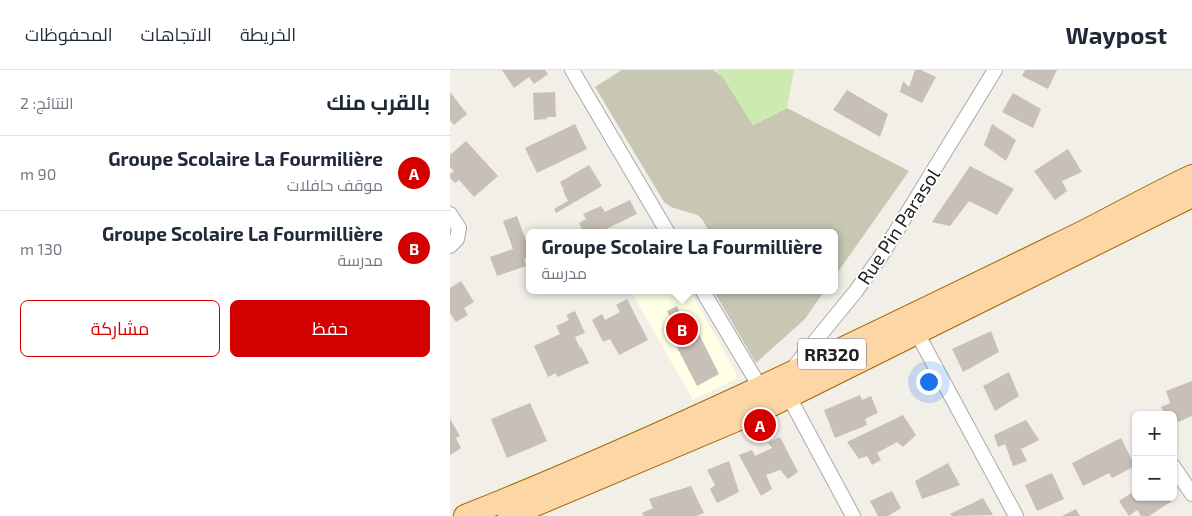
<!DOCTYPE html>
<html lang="ar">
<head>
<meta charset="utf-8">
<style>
  body { margin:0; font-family:"Exo 2",Cairo,sans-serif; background:#f6f6f7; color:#1f2937; direction:rtl }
  .controls { position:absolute; right:15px; bottom:15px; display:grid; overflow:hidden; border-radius:8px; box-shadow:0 1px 4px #0004 }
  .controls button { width:45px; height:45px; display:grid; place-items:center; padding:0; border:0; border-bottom:1px solid #e0e1e3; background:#fff; color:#1f2937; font:25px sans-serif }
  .you { position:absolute; left:478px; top:311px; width:18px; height:18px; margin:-12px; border:4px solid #fff; border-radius:50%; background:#1a73e8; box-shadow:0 0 0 8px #1a73e833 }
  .badge { display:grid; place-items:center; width:32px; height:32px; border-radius:50%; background:#d40000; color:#fff; font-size:16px; font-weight:700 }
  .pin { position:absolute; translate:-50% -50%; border:2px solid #fff; box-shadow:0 1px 5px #0006 }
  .popup { position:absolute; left:76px; top:159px; width:312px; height:65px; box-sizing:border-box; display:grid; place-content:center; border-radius:8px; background:#fff; filter:drop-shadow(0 1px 4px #0005); font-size:16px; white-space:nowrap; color:#747a83 }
  .popup b { font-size:19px; color:#1f2937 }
  .popup::after { content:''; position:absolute; left:50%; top:100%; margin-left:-10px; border:10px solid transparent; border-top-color:#fff }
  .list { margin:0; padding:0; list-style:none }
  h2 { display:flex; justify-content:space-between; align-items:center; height:65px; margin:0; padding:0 20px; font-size:21px }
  h2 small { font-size:16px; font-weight:400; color:#747a83 }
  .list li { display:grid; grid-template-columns:32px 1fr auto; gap:15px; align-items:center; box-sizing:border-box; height:75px; padding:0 20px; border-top:1px solid #e0e1e3 }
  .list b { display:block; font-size:19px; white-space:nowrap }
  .list p { margin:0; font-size:16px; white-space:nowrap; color:#747a83 }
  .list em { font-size:16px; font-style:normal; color:#747a83 }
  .actions { display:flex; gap:10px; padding:15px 20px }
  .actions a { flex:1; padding:11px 0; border:1px solid #d40000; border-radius:8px; text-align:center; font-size:18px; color:#d40000 }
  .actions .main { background:#d40000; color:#fff }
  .map { position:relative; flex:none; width:742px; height:446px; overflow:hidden; direction:ltr }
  header { display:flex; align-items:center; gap:30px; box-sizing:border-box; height:70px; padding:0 25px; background:#fff; border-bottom:1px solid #e0e1e3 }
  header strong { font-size:24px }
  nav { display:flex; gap:28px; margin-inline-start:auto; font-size:18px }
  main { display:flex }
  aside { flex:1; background:#fff }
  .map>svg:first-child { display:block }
  .education { fill:#ffffe5 }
  .construction { fill:#c7c7b4 }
  .grass { fill:#cdebb0 }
  .building { fill:#c7bfb8 }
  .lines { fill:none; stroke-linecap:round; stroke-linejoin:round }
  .minor-casing { stroke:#a9a9a9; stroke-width:16 }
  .primary-casing { stroke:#a06b00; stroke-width:24 }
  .minor { stroke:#fff; stroke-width:14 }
  .primary { stroke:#fcd6a4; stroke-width:22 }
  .labels { text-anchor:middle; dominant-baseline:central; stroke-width:4; stroke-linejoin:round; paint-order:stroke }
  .shield { fill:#fff; stroke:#646464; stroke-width:1 }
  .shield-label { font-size:18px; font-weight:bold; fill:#222 }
  .street-label { font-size:19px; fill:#222; stroke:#fff }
</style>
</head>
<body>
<header>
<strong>Waypost</strong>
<nav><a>الخريطة</a><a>الاتجاهات</a><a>المحفوظات</a></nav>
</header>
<main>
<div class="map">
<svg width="742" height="446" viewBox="0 0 742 446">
  <rect width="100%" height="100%" fill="#f2efe9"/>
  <!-- education -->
  <path class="education" d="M180 220H240L286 303V309L243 330Z"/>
  <!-- construction -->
  <path class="construction" d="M172 0H263L273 7 303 55 337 38 459 101 385 206 384 163H260L252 149 247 145 221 137 214 132 145 17Z
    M263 220H375L355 249 306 293Z"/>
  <!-- grass -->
  <path class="grass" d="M268 0H344L337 38 303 55 273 7 266 2Z"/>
  <!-- building -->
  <path class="building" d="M52 0H95L98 4 84 14 79 7 64 18Z
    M465 0H471L486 7 472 33 450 22 453 11 459 17Z
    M575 0H607L598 19 572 6Z
    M397 20 438 44 430 67 383 40Z
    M0 22 17 44 4 55 0 50Z
    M105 22 106 47H97V49L84 50 83 23Z
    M563 23 591 39 583 58 552 42Z
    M125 54 137 79 87 103 75 78Z
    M542 54 566 70 556 91 534 75Z
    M16 71 48 106 24 127 9 110 5 113 0 108V104L4 101 0 97V85Z
    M618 79 632 102 612 111 617 121 605 130 584 101Z
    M139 95 152 116 106 143 104 139 118 131 113 121 114 120 110 112Z
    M520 96 564 119 547 145 519 131 500 156 482 152Z
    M180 130 187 144 148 163H134L129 153 136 149 133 144 151 136 155 142Z
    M67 146 80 182V187L74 189 76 196 47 206 40 187 63 179 53 151Z
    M11 211 24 232 14 238 18 245 6 252 0 243V218Z
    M177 229 198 270 169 285 160 269 153 272 142 250 152 244 155 250 170 242 166 235Z
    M227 236 231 245 238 242 269 304 247 316 215 254 222 251 217 241Z
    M125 241 135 263 125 267 130 278 131 277 139 293 107 307 106 303 98 307 84 276 110 264 106 256 119 250 116 245Z
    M541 261 549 282 513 302 502 279Z
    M559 302 569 326 545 341 533 316Z
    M742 311V346L728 352 725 345H715L711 337 720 333 716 321Z
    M410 325 412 330 421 326 428 343 415 349 417 355 385 368 374 340Z
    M80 333 97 371 57 388 41 349Z
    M453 345 466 365 453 377 447 372 427 383 431 390 422 395 417 386 409 389 397 372Z
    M0 349 10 366 6 368 11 378 0 385Z
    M576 350 589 370 571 379 577 391 563 396 555 374 548 377 544 365Z
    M330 367 348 402 338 409 330 400 316 405 322 419 311 426 289 385 302 380 305 386 322 378 318 373Z
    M671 368 685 396 662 408 659 403 633 416 622 393Z
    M279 391 289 422 267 433 260 419 265 415 257 400Z
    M498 393 510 415 472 429 465 411Z
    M602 403 614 429 587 441 575 415Z
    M241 416 254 443 246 446H194L192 443 203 438 199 429Z
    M686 420V427H719L722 431 699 446H691L687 440 679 446 669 431Z
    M442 421 451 438 438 446H428L420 431Z
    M533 428 543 445 502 446 500 444Z
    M626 439 630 446H612Z"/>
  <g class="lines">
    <defs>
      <path id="minor" d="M122 0 218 163
        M0 144 9 158 7 169 0 176
        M252 220 310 317
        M467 263 566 446
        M344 297 406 221 431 186 545 0
        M339 327 403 446
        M723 396 742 424"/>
      <path id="primary" d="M15 446C225 362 428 262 631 163 668 144 704 124 742 106
        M59 446 320 336 742 126"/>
    </defs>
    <!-- minor casing -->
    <use href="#minor" class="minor-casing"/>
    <!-- primary casing -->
    <use href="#primary" class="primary-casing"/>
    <!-- minor -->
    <use href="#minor" class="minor"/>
    <!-- primary -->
    <use href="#primary" class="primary"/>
  </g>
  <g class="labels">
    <!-- shield labels -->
    <rect class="shield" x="348" y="268.5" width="68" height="31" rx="4"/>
    <g class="shield-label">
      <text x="382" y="284">RR320</text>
    </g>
    <!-- street labels -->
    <g class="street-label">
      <text transform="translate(448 156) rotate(-57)">Rue Pin Parasol</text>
    </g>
  </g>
</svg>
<div class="controls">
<button>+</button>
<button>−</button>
</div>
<div class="you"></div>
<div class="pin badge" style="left:310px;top:355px">A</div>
<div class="pin badge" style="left:232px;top:259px">B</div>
<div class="popup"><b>Groupe Scolaire La Fourmillière</b>مدرسة</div>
</div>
<aside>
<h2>بالقرب منك<small>النتائج: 2</small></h2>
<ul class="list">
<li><span class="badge">A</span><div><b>Groupe Scolaire La Fourmilière</b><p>موقف حافلات</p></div><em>90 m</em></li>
<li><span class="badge">B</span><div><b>Groupe Scolaire La Fourmillière</b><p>مدرسة</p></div><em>130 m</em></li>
</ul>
<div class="actions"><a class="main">حفظ</a><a>مشاركة</a></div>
</aside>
</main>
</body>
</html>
